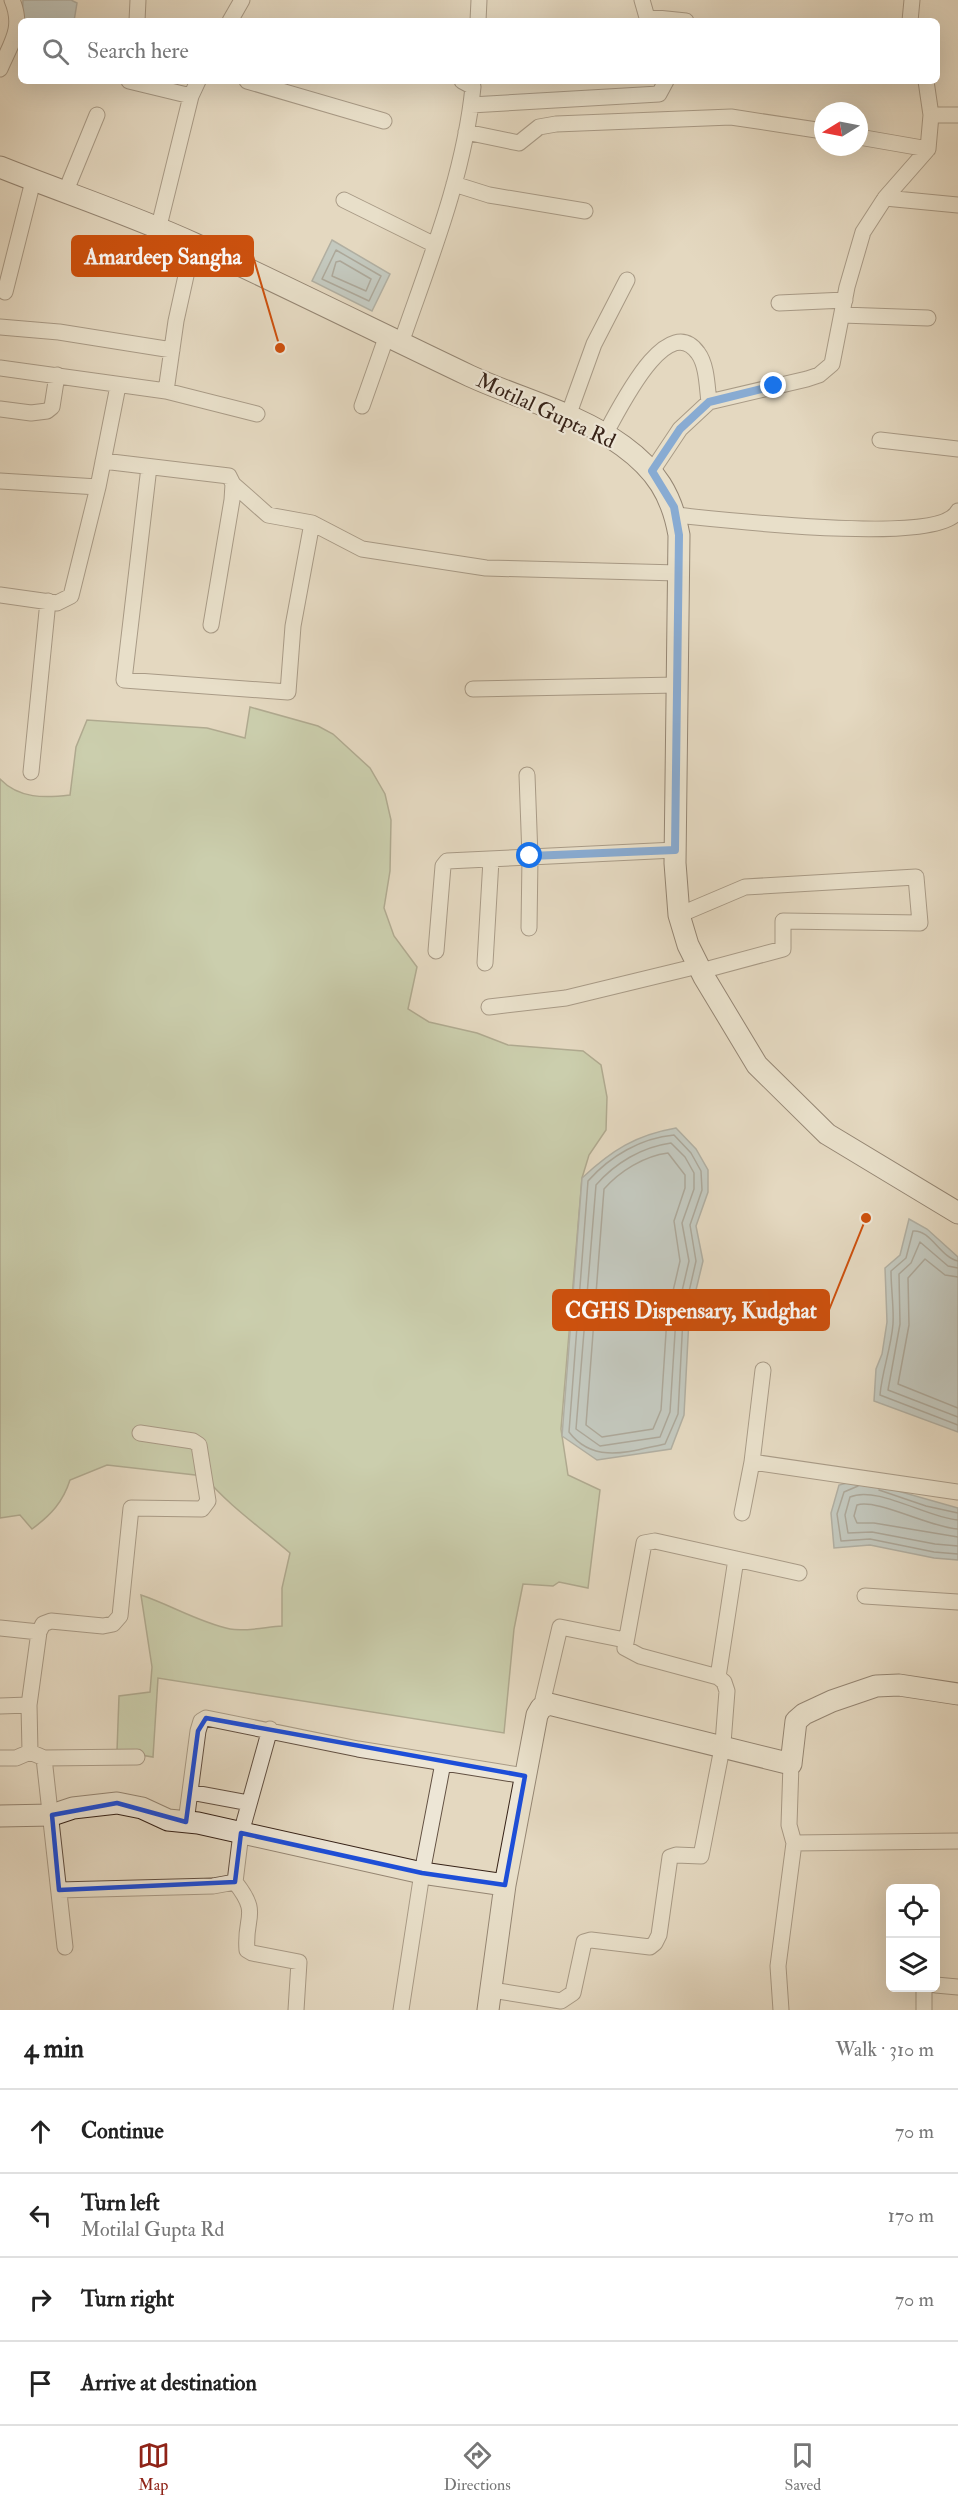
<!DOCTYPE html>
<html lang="en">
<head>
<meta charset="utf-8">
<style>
  body { margin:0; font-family:"IM FELL Double Pica",serif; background:#f2f2f2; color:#222 }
  .controls { position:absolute; right:18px; bottom:18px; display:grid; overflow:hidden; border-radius:9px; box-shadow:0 6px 24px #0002 }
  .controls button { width:54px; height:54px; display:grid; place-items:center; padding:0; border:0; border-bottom:2px solid #e0e0e0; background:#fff; color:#222; font:30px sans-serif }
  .compass { position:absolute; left:814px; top:102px; width:54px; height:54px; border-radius:50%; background:#fff; box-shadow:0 6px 24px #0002; rotate:260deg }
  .stop { position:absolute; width:18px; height:18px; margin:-14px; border:4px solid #1a73e8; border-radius:50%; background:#fff }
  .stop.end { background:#1a73e8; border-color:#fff; box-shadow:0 2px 6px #0008 }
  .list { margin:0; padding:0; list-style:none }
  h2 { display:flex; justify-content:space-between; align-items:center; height:78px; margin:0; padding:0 24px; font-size:26px }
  h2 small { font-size:20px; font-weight:400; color:#767676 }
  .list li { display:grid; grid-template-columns:39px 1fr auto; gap:18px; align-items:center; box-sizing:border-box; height:84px; padding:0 24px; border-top:2px solid #e0e0e0 }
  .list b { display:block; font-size:22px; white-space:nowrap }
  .list p { margin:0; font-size:20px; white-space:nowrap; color:#767676 }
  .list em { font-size:20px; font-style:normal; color:#767676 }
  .icon { flex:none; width:33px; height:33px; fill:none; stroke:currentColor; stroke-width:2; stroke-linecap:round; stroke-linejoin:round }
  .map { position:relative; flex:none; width:958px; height:2010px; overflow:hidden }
  .search { position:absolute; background:#fff; box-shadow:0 6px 24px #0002; left:18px; right:18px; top:18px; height:66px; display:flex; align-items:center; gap:15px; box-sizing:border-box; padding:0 21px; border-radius:9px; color:#767676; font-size:22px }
  .sheet { height:414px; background:#fff }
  nav { display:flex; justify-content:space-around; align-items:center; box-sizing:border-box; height:84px; border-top:2px solid #e0e0e0; background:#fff; font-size:16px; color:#767676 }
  nav a { display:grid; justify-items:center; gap:3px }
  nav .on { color:#8f2418 }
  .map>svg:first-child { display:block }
  .green { fill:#aec097; stroke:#727258; stroke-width:1.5 }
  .water { fill:#9db6be; stroke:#747b7c; stroke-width:1.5 }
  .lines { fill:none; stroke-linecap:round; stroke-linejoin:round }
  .shore { stroke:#6a6c6b; stroke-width:1.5 }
  .street-casing { stroke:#625042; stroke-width:17 }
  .secondary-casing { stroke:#372318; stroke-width:23 }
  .street { stroke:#ede6d6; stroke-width:15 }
  .secondary { stroke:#ede6d6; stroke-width:21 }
  .route { stroke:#1a73e8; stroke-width:8 }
  .marked { fill:none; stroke:#1d4ed8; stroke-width:4.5; stroke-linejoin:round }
  .labels { text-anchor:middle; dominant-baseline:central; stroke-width:4.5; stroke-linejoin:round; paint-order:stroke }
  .street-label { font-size:21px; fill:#372318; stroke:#ede6d6 }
  .leader { fill:none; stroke:#cd510e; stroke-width:2 }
  .callout-dot { fill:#cd510e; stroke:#ede6d6; stroke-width:2 }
  .callout { fill:#cd510e; stroke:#cd510e; stroke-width:2 }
  .callout-label { font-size:22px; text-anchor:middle; font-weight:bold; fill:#fff }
</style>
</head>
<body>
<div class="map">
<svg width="958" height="2010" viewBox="0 0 958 2010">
  <rect width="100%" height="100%" fill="#e4d8c0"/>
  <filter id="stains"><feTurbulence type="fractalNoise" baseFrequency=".00333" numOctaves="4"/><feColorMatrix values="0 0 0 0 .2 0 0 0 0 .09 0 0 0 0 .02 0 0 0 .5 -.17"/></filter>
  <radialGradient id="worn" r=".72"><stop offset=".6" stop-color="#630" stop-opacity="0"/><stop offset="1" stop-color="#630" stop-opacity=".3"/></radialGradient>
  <!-- green -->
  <path class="green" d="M250 707 318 726 333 734 370 768 385 794 391 820 390 871 384 908 394 936 417 967 408 1009 429 1022 477 1033 508 1045 583 1051 601 1065 607 1097 606 1130 589 1155 582 1178 561 1429 568 1475 600 1490 588 1588 559 1582 553 1586 523 1584 514 1629 504 1733 158 1678 153 1757 117 1751 119 1696 150 1692 152 1667 141 1595C171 1605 198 1622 230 1629 245 1632 266 1627 282 1626V1588L290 1553C260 1527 229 1506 204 1476L107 1465 70 1480C63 1502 51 1515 32 1529L20 1515 0 1518V779C19 799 45 798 70 795L76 747 87 720 207 728 245 738Z"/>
  <!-- water -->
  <path class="water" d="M23 0H71L77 3 74 21H22Z
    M332 240 390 274 372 311 312 281Z
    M676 1128 696 1149 708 1170V1192L696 1226 703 1261 689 1319 684 1415 671 1449 597 1460 562 1436 582 1178C612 1150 636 1135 676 1128Z
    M909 1219 927 1229 958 1257V1432L874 1401 876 1369 882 1354 887 1322 885 1268 900 1255Z
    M859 1480 958 1508V1560L934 1558 870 1545 834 1548 831 1513 839 1485Z"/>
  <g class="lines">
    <!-- shore -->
    <path class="shore" d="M336 250 381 276 369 301 322 279Z
      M340 261 371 279 366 291 332 276 336 262Z
      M674 1135 691 1153 701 1171 702 1190 690 1225 696 1261 683 1318 678 1414 665 1444C631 1451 594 1465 569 1432L588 1181C610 1156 641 1138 674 1135Z
      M671 1143 685 1157 694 1173V1189L682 1223 689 1261 676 1317 670 1412 660 1437 600 1446 576 1429 596 1185C615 1163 642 1147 671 1143Z
      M668 1153 685 1175V1188L674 1221 680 1261 667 1317 661 1410 653 1429 602 1437 586 1425 604 1189C620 1171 644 1156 668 1153Z
      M958 1261C941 1258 930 1229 913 1231L906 1258 891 1271C891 1289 894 1307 893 1324 891 1349 882 1371 880 1395L958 1425
      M958 1268 948 1266 920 1242 911 1263 899 1274 900 1324 888 1390 958 1417
      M958 1277 945 1275 925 1259 908 1278 909 1325 898 1384 958 1408
      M858 1486 844 1492 837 1514 841 1541 870 1539 934 1552 958 1554
      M879 1490 926 1506 958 1513
      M958 1520C928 1518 876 1485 850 1497L845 1515 848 1533 872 1532 935 1544 958 1546
      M958 1529C932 1528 876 1498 857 1505L854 1516 857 1523H874L958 1537"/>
    <defs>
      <path id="street" d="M642 0 648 21
        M647 17 686 21
        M137 21 138 0
        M230 21 242 0
        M478 21 479 0
        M910 21 912 0
        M0 69C11 43 24 28 12 0
        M129 81 191 96
        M247 81 384 121
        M471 105 659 94 666 81
        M931 115H958
        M466 132 519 143 539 127 556 124 731 117 823 131
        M859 137 928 149
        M454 184 489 195 585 211
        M65 193 97 115
        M885 198 958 205
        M344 200 435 245
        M158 230 191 96 198 81
        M5 292 33 181
        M779 303 845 300
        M842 315 928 318
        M0 327 59 332 172 350
        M401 343C430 259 464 176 473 87L462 81
        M0 368 166 391 257 414
        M166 391 176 321 193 244
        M362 406 386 338
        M0 409 31 413 47 411 52 407 57 375
        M568 416 594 344 627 280
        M604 436C616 416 666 308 698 353 707 365 707 387 709 402
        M880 440 958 449
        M103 461 229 476 233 484 232 500 211 625
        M149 467 124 680 288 692 293 626 312 523
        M652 471 680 429 709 402 807 379 819 375 832 364 847 287 863 232 885 198 928 149 931 115 926 81
        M0 481 98 487
        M233 484 268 515 312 523 362 549 486 568 678 573
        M675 515C717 519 939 546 958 511
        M0 595 57 603 71 596 98 487 118 386
        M473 689 677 685
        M31 772 48 601
        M679 915 745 887 916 877 920 923 783 921V949L701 971
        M529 928 530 857 675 850
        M436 951 443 866 447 861 530 857 527 775
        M485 963 491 860
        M489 1007 566 998 698 966
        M763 1370 752 1462 958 1492
        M742 1513 752 1462
        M865 1596 958 1602
        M0 1628 39 1632
        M718 1677 736 1559
        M0 1706 29 1705
        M541 1708 560 1627 625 1640
        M30 1752 29 1705 39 1632 43 1624 51 1621 103 1626 113 1624 120 1616 131 1508 202 1509 208 1501 199 1445 193 1441 140 1433
        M0 1758H16L30 1752 44 1758 137 1757
        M44 1758 65 1947
        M791 1764 789 1825 794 1843
        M190 1792 249 1803
        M186 1822 198 1731 201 1721 206 1718 358 1749 525 1776
        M235 1882C261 1915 244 1915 247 1950L252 1953 299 1962 296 2010
        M59 1890 213 1886 235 1882 241 1833 270 1729
        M936 1985 958 1987
        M924 1988V2010
        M492 1990 561 2001 573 1993 584 1942 591 1940 650 1947 655 1943 659 1935 670 1857 676 1855 701 1856 723 1743 727 1691 724 1682 718 1677 640 1656 625 1648 644 1543 655 1541 799 1573
        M401 2010 422 1873 443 1763
        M781 2010 778 1966 794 1843 958 1841"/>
      <path id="secondary" d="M0 167C65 193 132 215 195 244 287 287 378 332 470 376 520 399 578 413 623 446 656 470 672 495 679 535L675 863 679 915 688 945 704 977 757 1065 827 1134 958 1213
        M0 1816 52 1815 73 1808 117 1803 142 1808 168 1820 198 1823 422 1873 505 1885
        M488 2010 505 1885 537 1715 541 1708 549 1704 791 1764 796 1721 804 1714 832 1701 876 1686 899 1685 958 1694"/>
    </defs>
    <!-- street casing -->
    <use href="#street" class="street-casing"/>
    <!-- secondary casing -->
    <use href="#secondary" class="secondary-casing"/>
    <!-- street -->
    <use href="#street" class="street"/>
    <!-- secondary -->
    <use href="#secondary" class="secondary"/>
  </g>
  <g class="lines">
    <!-- route -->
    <path class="route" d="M530 856 675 850 679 535 674 507 652 471 680 429 709 402 774 386"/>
  </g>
  <!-- marked area -->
  <path d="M0 0H958V2010H0ZM206 1718 525 1776 505 1885 422 1873 241 1833 235 1882 59 1890 52 1815 117 1803 186 1822 198 1731Z" fill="#e4d8c0" fill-opacity=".55" fill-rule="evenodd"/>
  <path class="marked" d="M206 1718 525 1776 505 1885 422 1873 241 1833 235 1882 59 1890 52 1815 117 1803 186 1822 198 1731Z"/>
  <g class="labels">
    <!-- street labels -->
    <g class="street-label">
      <text transform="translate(546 411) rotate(25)">Motilal Gupta Rd</text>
    </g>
  </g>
  <!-- callouts -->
  <path class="leader" d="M280 348L253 256M866 1218L829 1310"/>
  <g class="callout-dot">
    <circle cx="280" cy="348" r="6"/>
    <circle cx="866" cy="1218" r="6"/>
  </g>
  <g class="callout">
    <rect x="72" y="236" width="181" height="40" rx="6"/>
    <rect x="553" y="1290" width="276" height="40" rx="6"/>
  </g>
  <g class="callout-label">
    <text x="163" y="264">Amardeep Sangha</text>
    <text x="691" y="1318">CGHS Dispensary, Kudghat</text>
  </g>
  <rect width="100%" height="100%" filter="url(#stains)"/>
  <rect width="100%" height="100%" fill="url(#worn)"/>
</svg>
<div class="controls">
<button><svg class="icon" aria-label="locate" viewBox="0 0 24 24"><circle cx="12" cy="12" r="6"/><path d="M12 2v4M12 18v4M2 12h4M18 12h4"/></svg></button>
<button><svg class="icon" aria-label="layers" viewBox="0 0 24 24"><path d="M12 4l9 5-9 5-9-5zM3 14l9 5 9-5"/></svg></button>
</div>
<svg class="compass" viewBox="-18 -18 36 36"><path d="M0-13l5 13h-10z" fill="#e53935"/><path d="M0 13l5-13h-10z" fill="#767676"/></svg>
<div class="stop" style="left:530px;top:856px"></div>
<div class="stop end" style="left:774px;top:386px"></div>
<div class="search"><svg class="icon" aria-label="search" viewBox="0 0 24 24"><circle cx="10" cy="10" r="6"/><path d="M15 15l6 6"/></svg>Search here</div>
</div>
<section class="sheet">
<h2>4 min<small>Walk · 310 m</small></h2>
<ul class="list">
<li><svg class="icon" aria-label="ahead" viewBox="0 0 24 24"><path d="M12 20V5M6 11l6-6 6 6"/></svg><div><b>Continue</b></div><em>70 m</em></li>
<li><svg class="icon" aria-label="left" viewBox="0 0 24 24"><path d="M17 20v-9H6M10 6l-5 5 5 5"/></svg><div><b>Turn left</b><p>Motilal Gupta Rd</p></div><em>170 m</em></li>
<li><svg class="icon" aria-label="right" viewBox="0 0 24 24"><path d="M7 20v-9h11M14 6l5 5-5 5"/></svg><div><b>Turn right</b></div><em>70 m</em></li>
<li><svg class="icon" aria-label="arrive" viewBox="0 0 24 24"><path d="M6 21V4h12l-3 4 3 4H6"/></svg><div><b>Arrive at destination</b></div></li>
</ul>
</section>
<nav>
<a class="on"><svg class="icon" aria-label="map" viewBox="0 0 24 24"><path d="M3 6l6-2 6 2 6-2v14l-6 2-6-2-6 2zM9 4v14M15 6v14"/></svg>Map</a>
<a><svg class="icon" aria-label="directions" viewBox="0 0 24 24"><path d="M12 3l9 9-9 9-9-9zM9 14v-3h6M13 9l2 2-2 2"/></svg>Directions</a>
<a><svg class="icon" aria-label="saved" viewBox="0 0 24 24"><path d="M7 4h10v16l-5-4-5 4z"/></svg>Saved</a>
</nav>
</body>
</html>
